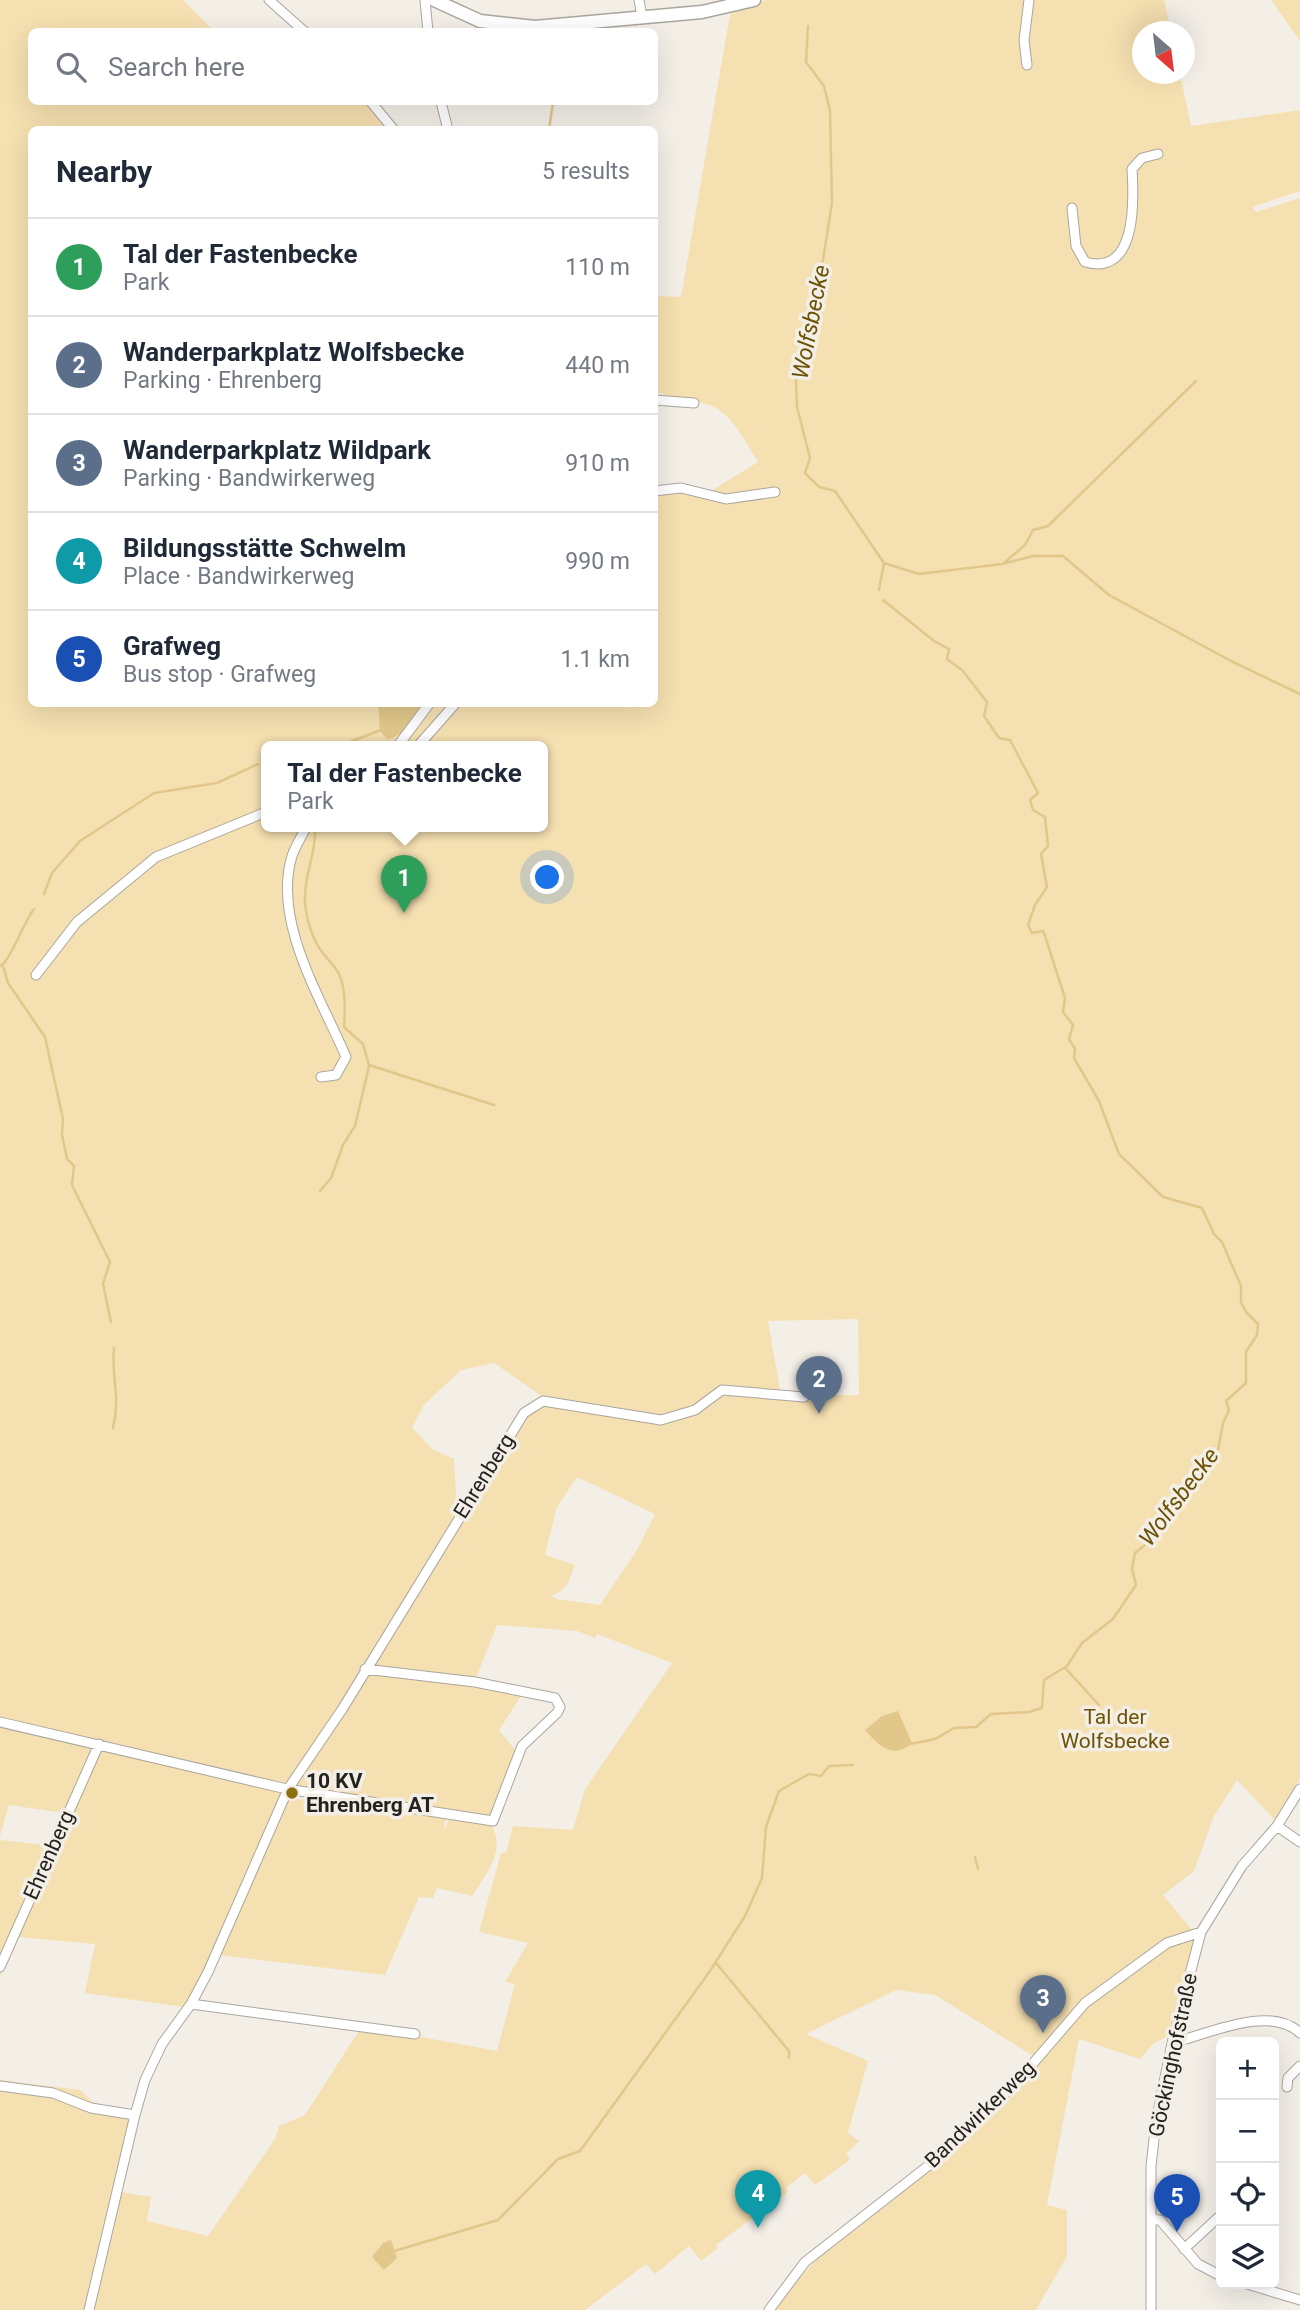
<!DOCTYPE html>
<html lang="en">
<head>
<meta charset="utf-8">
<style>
  body { margin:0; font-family:Roboto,sans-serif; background:#f2f2f3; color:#1f2937 }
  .controls { position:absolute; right:21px; bottom:21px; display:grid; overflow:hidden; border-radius:10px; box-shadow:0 7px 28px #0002 }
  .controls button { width:63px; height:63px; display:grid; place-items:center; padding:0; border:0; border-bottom:2px solid #e0e1e3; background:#fff; color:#1f2937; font:35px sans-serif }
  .compass { position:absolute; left:1132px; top:21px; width:63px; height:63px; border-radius:50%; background:#fff; box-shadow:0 7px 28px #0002; rotate:152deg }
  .you { position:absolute; left:548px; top:878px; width:24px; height:24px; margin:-18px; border:5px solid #fff; border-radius:50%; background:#1a73e8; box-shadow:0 0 0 10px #1a73e833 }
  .badge { display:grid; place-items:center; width:46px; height:46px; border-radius:50%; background:#8e6e12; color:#fff; font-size:23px; font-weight:700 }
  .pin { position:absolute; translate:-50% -58px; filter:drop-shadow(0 2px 4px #0008) }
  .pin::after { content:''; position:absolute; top:37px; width:24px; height:21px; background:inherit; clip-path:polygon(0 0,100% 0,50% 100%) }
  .popup { position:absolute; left:261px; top:741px; width:287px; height:91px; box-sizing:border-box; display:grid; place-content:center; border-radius:10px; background:#fff; filter:drop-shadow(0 2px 5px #0005); font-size:23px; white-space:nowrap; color:#747a83 }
  .popup b { font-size:26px; color:#1f2937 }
  .popup::after { content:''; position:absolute; left:50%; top:100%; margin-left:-14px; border:14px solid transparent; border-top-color:#fff }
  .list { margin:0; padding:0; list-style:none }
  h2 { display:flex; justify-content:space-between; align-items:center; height:91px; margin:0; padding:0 28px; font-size:30px }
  h2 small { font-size:23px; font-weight:400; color:#747a83 }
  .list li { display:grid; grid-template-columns:46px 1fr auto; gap:21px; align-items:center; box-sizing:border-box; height:98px; padding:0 28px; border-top:2px solid #e0e1e3 }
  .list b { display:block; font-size:26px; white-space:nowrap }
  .list p { margin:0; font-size:23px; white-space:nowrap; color:#747a83 }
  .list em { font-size:23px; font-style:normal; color:#747a83 }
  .icon { flex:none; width:38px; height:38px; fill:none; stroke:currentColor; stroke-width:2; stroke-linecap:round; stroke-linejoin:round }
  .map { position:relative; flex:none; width:1300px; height:2310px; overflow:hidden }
  .search { position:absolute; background:#fff; box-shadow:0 7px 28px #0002; left:28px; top:28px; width:630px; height:77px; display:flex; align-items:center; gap:18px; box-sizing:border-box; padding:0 24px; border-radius:10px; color:#747a83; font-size:26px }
  .panel { position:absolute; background:#fff; box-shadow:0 7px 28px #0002; left:28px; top:126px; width:630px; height:581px; border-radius:10px }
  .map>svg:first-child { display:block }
  .green { fill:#f5e0b1; fill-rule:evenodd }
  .water { fill:#e1c78a }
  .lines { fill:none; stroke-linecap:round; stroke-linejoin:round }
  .stream { stroke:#e1c78a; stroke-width:2.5 }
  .street-casing { stroke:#aaa69e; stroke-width:11 }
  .secondary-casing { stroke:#aaa69e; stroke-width:15 }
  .street { stroke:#fff; stroke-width:9 }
  .secondary { stroke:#fff; stroke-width:12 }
  .poi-dot { fill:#8e6e12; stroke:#f3efe7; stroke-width:2.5 }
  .labels { text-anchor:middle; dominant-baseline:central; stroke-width:7; stroke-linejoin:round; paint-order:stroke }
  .street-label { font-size:21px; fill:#24221f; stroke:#f3efe7 }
  .park-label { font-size:21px; fill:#6d5306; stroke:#f3efe7 }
  .poi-label { font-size:21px; font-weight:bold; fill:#24221f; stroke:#f3efe7; text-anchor:start }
  .water-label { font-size:23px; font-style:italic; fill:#6b5204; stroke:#f3efe7 }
</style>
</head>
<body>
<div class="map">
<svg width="1300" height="2310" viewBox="0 0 1300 2310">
  <rect width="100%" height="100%" fill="#f3efe7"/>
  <!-- green -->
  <path class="green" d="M0 0H183L214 31 32 32V102H370L393 129 32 130V704H654L655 487 706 494 758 462C745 442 732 412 707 404 693 400 677 400 663 398V393H655V296L681 297 730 14 766 0H1164L1171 31 1142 32V74H1180L1191 126 1300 110V191L1252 207 1256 212 1300 198V1779L1275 1820 1237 1780 1214 1816 1194 1871 1163 1895 1196 1935 1169 2036 1154 2043 1140 2059 1079 2039 1047 2205 1067 2210V2256L1036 2310H771L826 2249 953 2146 1035 2057 935 1995 896 1990 806 2034 868 2061 848 2133 859 2141 846 2154 850 2160 815 2185 805 2173 786 2188 788 2192 716 2245 718 2248 701 2261 689 2246 655 2274 646 2264 585 2310H0V2080L80 2090 95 2104 134 2111 121 2192 151 2197 147 2221 208 2236 275 2139 279 2126 305 2115 362 2026 497 2051 515 1984 505 1982 528 1943 479 1932 501 1853H506L513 1826 573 1830 585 1789 672 1663 597 1634 595 1638 577 1631 497 1625 474 1683 362 1672 287 1789 199 1985 184 2007 85 1993 95 1944 18 1937 0 1976V1840L55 1846 71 1814 9 1805 0 1836ZM266 747H542V827H266ZM858 1319 859 1395 781 1396 768 1321ZM494 1363 546 1399 527 1414 463 1515 457 1510 454 1459 432 1449 412 1427 424 1405 461 1370ZM577 1477 655 1514 637 1550 600 1605 556 1599 551 1595C568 1591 569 1580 575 1565L545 1555 557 1507Z
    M1271 0H1300V41Z
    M369 1675 474 1684 521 1696 499 1730 515 1750 491 1818 448 1811 443 1831 451 1816 492 1826C506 1852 485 1875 472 1896L437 1888 433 1898 419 1897 385 1975 218 1955 285 1798 309 1800 311 1794 324 1791 295 1786 363 1678Z"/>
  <!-- water -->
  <path class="water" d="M378 704H427C422 717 401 737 387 739L380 731Z
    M898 1711 912 1743C893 1760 879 1746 865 1730L882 1716Z
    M391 2240 397 2258 384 2270 372 2257 383 2243Z"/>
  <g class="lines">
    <!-- stream -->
    <path class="stream" d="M808 26 806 62 824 86 830 111 832 203 813 323 800 353 796 380 797 407 810 458 805 473 819 487 835 491 884 563 879 590
      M549 130 553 102
      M1005 562 1025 545 1033 530 1048 526 1196 381
      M884 563 919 574 1002 564 1033 556H1063L1109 595 1231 661 1300 694
      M883 600 934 641 949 649 947 659 963 671 987 702 984 716 999 738 1010 740 1038 793 1030 800 1033 810 1045 817 1048 846 1041 854 1047 887 1035 905 1028 925 1032 933 1043 931 1045 936 1065 998 1063 1012 1073 1025 1069 1039 1075 1049 1074 1058 1099 1101 1119 1154 1163 1197 1202 1208 1214 1234 1222 1242 1241 1286V1302L1246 1312 1258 1324 1257 1335 1246 1352V1383L1226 1401 1229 1410 1223 1423 1218 1450 1204 1460 1193 1486 1186 1495 1164 1511 1155 1537 1135 1553 1132 1569 1136 1585 1113 1619 1082 1643 1067 1666 1044 1680 1042 1708 1029 1712 991 1714 976 1727 954 1728 935 1739 910 1744
      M337 747 381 730
      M315 827C317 853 303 876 305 902 306 918 312 939 322 952 327 959 335 966 339 974 346 989 345 1010 344 1027L363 1044 369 1065 494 1105
      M44 894 52 873 80 841 154 793 217 783 258 764
      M0 966C10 962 23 923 34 909
      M3 966 8 983 45 1037 63 1119 62 1135 67 1159 74 1166 72 1185 110 1262 103 1284 111 1322
      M320 1191 331 1178 343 1145 355 1126 369 1066
      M113 1428C121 1395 111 1380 114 1348
      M1066 1669 1099 1705
      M1107 1718 1108 1725
      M975 1857 978 1869
      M716 1963 789 2051V2058
      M391 2252 498 2220 558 2159 580 2151 710 1971 745 1916 762 1878 766 1827 779 1791 809 1774 821 1776 829 1766 853 1765"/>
    <defs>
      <path id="street" d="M269 0 305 32
        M425 0 428 32
        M639 0 642 17
        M1027 65 1024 40 1029 0
        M371 102 394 130
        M441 102 448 130
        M1072 208 1076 246 1085 262C1137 277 1134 201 1132 169L1142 158 1158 154
        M654 400 694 403
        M654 491 681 488 726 499 775 492
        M397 747 429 704
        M417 747 455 704
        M306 827C302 836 295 847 292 856 272 922 322 1000 346 1057L336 1075 321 1077
        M36 975 77 922 156 857 266 812
        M0 1722 287 1789 493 1821 522 1746 557 1713 560 1707 555 1698 475 1682 365 1669
        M1277 1826 1300 1842
        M0 1967 99 1744
        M191 2004 415 2034
        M1172 2043C1208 2034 1270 2004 1300 2033
        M0 2086 53 2093 91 2108 135 2115
        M1287 2087 1288 2078 1300 2066
        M1151 2219 1160 2220 1198 2264 1221 2276
        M1184 2249 1221 2215
        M1247 2284 1300 2300
        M89 2310 135 2115 145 2080 162 2044 191 2004 208 1972 288 1789 343 1708 524 1413 543 1401 661 1420 695 1410 722 1390 804 1397
        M769 2310 805 2262 933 2162 1017 2082 1085 2003 1167 1943 1201 1932
        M1151 2310V2166L1156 2122 1172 2043 1201 1932 1242 1866 1277 1826 1300 1789"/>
      <path id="secondary" d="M434 0 480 21 535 27 702 12 754 0"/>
    </defs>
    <!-- street casing -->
    <use href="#street" class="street-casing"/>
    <!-- secondary casing -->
    <use href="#secondary" class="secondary-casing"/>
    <!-- street -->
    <use href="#street" class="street"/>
    <!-- secondary -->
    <use href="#secondary" class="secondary"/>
  </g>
  <!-- markers -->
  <circle class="poi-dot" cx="292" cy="1793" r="7"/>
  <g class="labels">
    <!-- street labels -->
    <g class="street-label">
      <text transform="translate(484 1476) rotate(-58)">Ehrenberg</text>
      <text transform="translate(49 1855) rotate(-66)">Ehrenberg</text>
      <text transform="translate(1173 2055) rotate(-78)">Göckinghofstraße</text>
      <text transform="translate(980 2114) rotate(-44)">Bandwirkerweg</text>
    </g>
    <!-- park labels -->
    <g class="park-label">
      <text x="1115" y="1717">Tal der<tspan x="1115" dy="24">Wolfsbecke</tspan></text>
    </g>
    <!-- poi labels -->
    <g class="poi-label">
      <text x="306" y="1781">10 KV<tspan x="306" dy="24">Ehrenberg AT</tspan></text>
    </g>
    <!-- water labels -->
    <g class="water-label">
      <text transform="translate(811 322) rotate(-79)">Wolfsbecke</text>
      <text transform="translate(1179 1497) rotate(-53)">Wolfsbecke</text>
    </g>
  </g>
</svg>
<div class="controls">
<button>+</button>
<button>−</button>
<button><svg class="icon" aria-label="locate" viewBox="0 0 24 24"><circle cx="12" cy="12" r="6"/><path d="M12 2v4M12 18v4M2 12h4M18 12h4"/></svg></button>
<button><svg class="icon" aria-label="layers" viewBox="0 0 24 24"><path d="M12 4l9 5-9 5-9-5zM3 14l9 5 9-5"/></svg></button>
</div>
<svg class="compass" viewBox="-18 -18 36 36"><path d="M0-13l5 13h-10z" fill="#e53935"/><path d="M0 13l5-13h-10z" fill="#747a83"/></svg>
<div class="you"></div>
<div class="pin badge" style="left:404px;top:913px;background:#2e9e5b">1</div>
<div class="popup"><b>Tal der Fastenbecke</b>Park</div>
<div class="pin badge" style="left:819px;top:1414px;background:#5c6f8a">2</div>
<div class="pin badge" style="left:1043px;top:2033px;background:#5c6f8a">3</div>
<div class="pin badge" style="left:758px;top:2228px;background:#0f9aa8">4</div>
<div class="pin badge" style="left:1177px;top:2232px;background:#1a4fb4">5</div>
<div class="search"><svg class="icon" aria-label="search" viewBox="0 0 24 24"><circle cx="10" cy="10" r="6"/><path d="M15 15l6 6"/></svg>Search here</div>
<section class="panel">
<h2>Nearby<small>5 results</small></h2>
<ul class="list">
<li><span class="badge" style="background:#2e9e5b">1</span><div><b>Tal der Fastenbecke</b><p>Park</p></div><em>110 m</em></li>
<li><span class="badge" style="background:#5c6f8a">2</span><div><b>Wanderparkplatz Wolfsbecke</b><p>Parking · Ehrenberg</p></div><em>440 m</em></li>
<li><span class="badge" style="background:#5c6f8a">3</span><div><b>Wanderparkplatz Wildpark</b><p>Parking · Bandwirkerweg</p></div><em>910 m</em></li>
<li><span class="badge" style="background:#0f9aa8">4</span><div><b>Bildungsstätte Schwelm</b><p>Place · Bandwirkerweg</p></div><em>990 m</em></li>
<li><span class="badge" style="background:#1a4fb4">5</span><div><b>Grafweg</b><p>Bus stop · Grafweg</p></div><em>1.1 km</em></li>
</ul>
</section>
</div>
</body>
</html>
